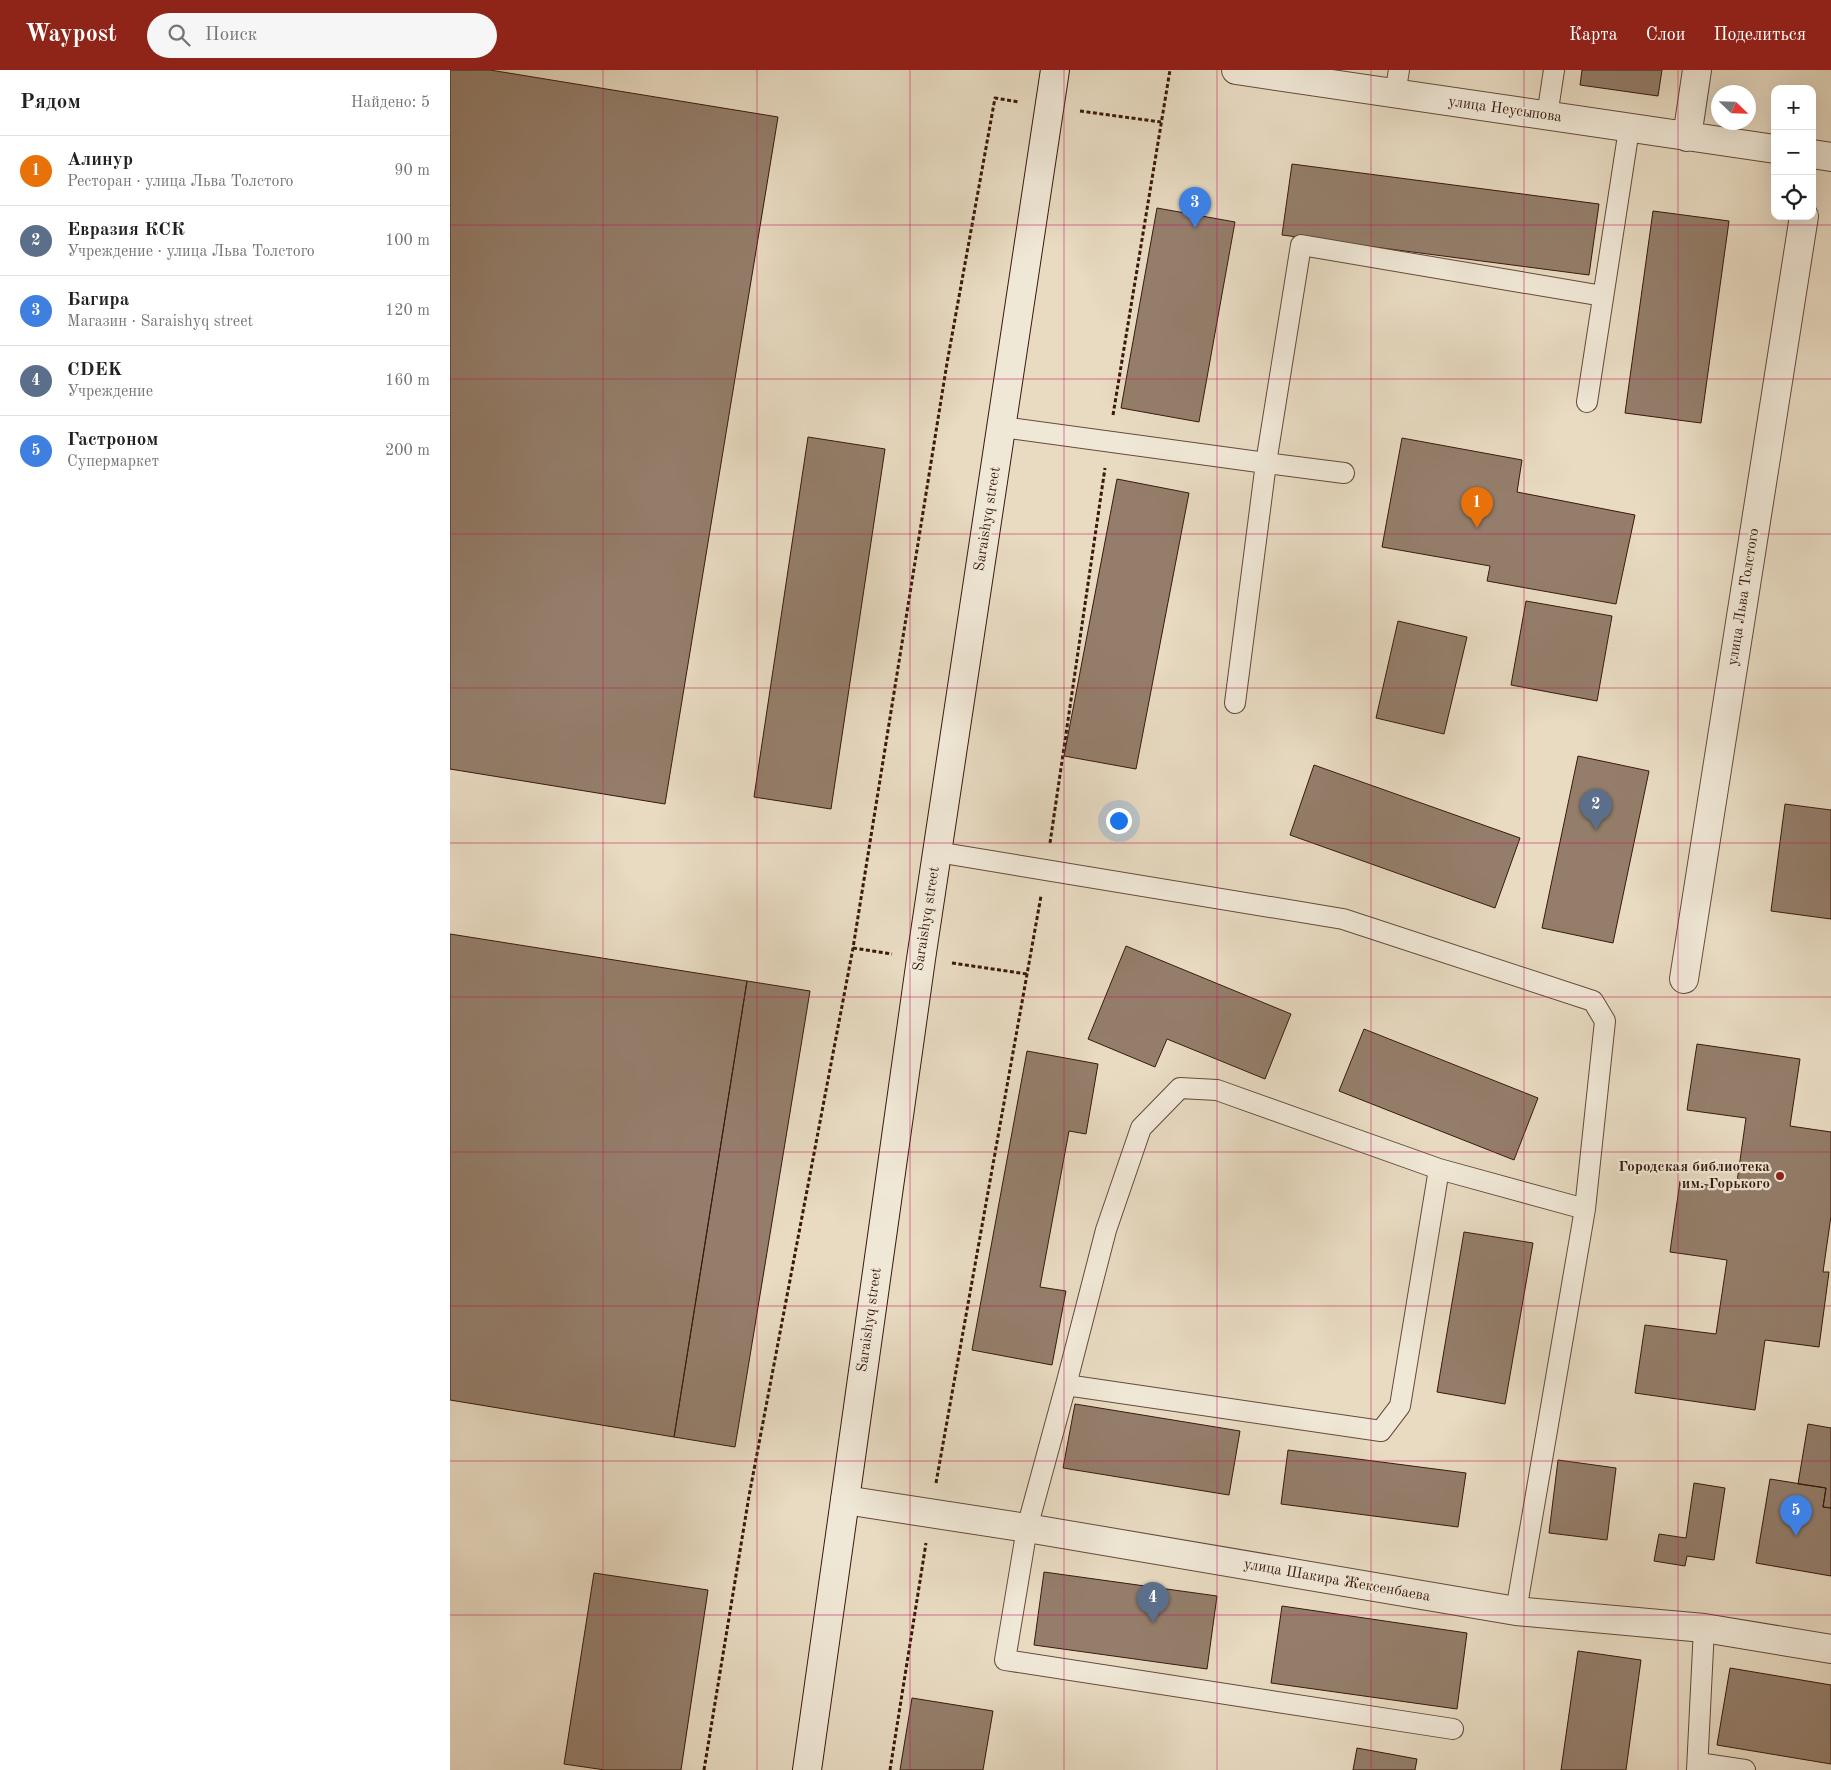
<!DOCTYPE html>
<html lang="ru">
<head>
<meta charset="utf-8">
<style>
  body { margin:0; font-family:"Old Standard TT",serif; background:#f6f6f6; color:#202124 }
  .controls { position:absolute; right:15px; top:15px; display:grid; overflow:hidden; border-radius:10px; box-shadow:0 5px 20px #0002 }
  .controls button { width:45px; height:45px; display:grid; place-items:center; padding:0; border:0; border-bottom:1px solid #e0e0e0; background:#fff; color:#202124; font:25px sans-serif }
  .compass { position:absolute; left:1261px; top:15px; width:45px; height:45px; border-radius:50%; background:#fff; box-shadow:0 5px 20px #0002; rotate:113deg }
  .you { position:absolute; left:668px; top:750px; width:18px; height:18px; margin:-12px; border:4px solid #fff; border-radius:50%; background:#1a73e8; box-shadow:0 0 0 8px #1a73e833 }
  .badge { display:grid; place-items:center; width:32px; height:32px; border-radius:50%; background:#8f2418; color:#fff; font-size:16px; font-weight:700 }
  .pin { position:absolute; translate:-50% -41px; filter:drop-shadow(0 1px 2px #0008) }
  .pin::after { content:''; position:absolute; top:26px; width:18px; height:15px; background:inherit; clip-path:polygon(0 0,100% 0,50% 100%) }
  .list { margin:0; padding:0; list-style:none }
  h2 { display:flex; justify-content:space-between; align-items:center; height:65px; margin:0; padding:0 20px; font-size:21px }
  h2 small { font-size:16px; font-weight:400; color:#757577 }
  .list li { display:grid; grid-template-columns:32px 1fr auto; gap:15px; align-items:center; box-sizing:border-box; height:70px; padding:0 20px; border-top:1px solid #e0e0e0 }
  .list b { display:block; font-size:19px; white-space:nowrap }
  .list p { margin:0; font-size:16px; white-space:nowrap; color:#757577 }
  .list em { font-size:16px; font-style:normal; color:#757577 }
  .icon { flex:none; width:28px; height:28px; fill:none; stroke:currentColor; stroke-width:2; stroke-linecap:round; stroke-linejoin:round }
  .map { position:relative; flex:none; width:1381px; height:1700px; overflow:hidden }
  header { display:flex; align-items:center; gap:30px; box-sizing:border-box; height:70px; padding:0 25px; background:#8f2418; color:#fff }
  header strong { font-size:24px }
  nav { display:flex; gap:28px; margin-inline-start:auto; font-size:18px }
  .search { width:350px; height:45px; background:#f6f6f6; display:flex; align-items:center; gap:12px; box-sizing:border-box; padding:0 18px; border-radius:28px; color:#757577; font-size:19px }
  main { display:flex }
  aside { flex:1; background:#fff }
  .map>svg:first-child { display:block }
  .building { fill:#947e6b; stroke:#39190c }
  .lines { fill:none; stroke-linecap:round; stroke-linejoin:round }
  .lane-casing { stroke:#654a3a; stroke-width:22 }
  .street-casing { stroke:#654a3a; stroke-width:30 }
  .secondary-casing { stroke:#39190c; stroke-width:30 }
  .path { stroke:#39190c; stroke-width:3; stroke-dasharray:4 2.5; stroke-linecap:butt }
  .lane { stroke:#f0e8d7; stroke-width:20 }
  .street { stroke:#f0e8d7; stroke-width:28 }
  .secondary { stroke:#f0e8d7; stroke-width:28 }
  .grid { fill:none; stroke:#c2185b; stroke-width:1; stroke-opacity:0.55 }
  .poi-dot { fill:#8f2418; stroke:#f0e8d7; stroke-width:2 }
  .labels { text-anchor:middle; dominant-baseline:central; stroke-width:4.5; stroke-linejoin:round; paint-order:stroke }
  .street-label { font-size:15px; fill:#39190c; stroke:#f0e8d7 }
  .poi-label { font-size:15px; font-weight:bold; fill:#39190c; stroke:#f0e8d7; text-anchor:end }
</style>
</head>
<body>
<header>
<strong>Waypost</strong>
<div class="search"><svg class="icon" aria-label="search" viewBox="0 0 24 24"><circle cx="10" cy="10" r="6"/><path d="M15 15l6 6"/></svg>Поиск</div>
<nav><a>Карта</a><a>Слои</a><a>Поделиться</a></nav>
</header>
<main>
<aside>
<h2>Рядом<small>Найдено: 5</small></h2>
<ul class="list">
<li><span class="badge" style="background:#e8710a">1</span><div><b>Алинур</b><p>Ресторан · улица Льва Толстого</p></div><em>90 m</em></li>
<li><span class="badge" style="background:#5c6f8a">2</span><div><b>Евразия КСК</b><p>Учреждение · улица Льва Толстого</p></div><em>100 m</em></li>
<li><span class="badge" style="background:#3f7fe0">3</span><div><b>Багира</b><p>Магазин · Saraishyq street</p></div><em>120 m</em></li>
<li><span class="badge" style="background:#5c6f8a">4</span><div><b>CDEK</b><p>Учреждение</p></div><em>160 m</em></li>
<li><span class="badge" style="background:#3f7fe0">5</span><div><b>Гастроном</b><p>Супермаркет</p></div><em>200 m</em></li>
</ul>
</aside>
<div class="map">
<svg width="1381" height="1700" viewBox="0 0 1381 1700">
  <rect width="100%" height="100%" fill="#e8dbc2"/>
  <filter id="stains"><feTurbulence type="fractalNoise" baseFrequency=".004" numOctaves="4"/><feColorMatrix values="0 0 0 0 .2 0 0 0 0 .09 0 0 0 0 .02 0 0 0 .5 -.17"/></filter>
  <radialGradient id="worn" r=".72"><stop offset=".6" stop-color="#630" stop-opacity="0"/><stop offset="1" stop-color="#630" stop-opacity=".3"/></radialGradient>
  <!-- building -->
  <path class="building" d="M0 0H40L328 47 215 734 0 699Z
    M1132 0H1212L1208 26 1130 15Z
    M842 94 1149 134 1139 205 832 165Z
    M707 138 785 152 749 352 671 338Z
    M1203 141 1279 151 1251 353 1175 343Z
    M358 367 435 379 381 739 304 727Z
    M952 368 1072 390 1067 422 1185 445 1166 534 1037 511 1040 496 932 477Z
    M667 409 739 423 686 699 614 686Z
    M1076 531 1162 546 1147 631 1061 615Z
    M948 551 1017 567 994 664 926 648Z
    M1128 686 1199 701 1163 873 1092 858Z
    M864 695 1070 768 1045 838 840 765Z
    M1335 734 1381 740V849L1321 841Z
    M0 864 297 911 224 1367 0 1330Z
    M676 876 841 944 815 1009 717 969 705 997 638 969Z
    M297 911 360 921 285 1377 224 1367Z
    M914 959 1088 1028 1064 1090 889 1021Z
    M1247 974 1350 989 1340 1056 1381 1062V1146L1373 1202H1379L1369 1277 1315 1270 1305 1340 1185 1323 1195 1255 1266 1264 1277 1190 1220 1182 1230 1111 1286 1119 1296 1048 1237 1040Z
    M577 981 648 994 636 1064 619 1061 590 1217 616 1221 602 1295 522 1280Z
    M1014 1162 1083 1173 1055 1334 987 1322Z
    M625 1334 790 1361 779 1425 613 1398Z
    M1358 1354 1381 1358V1438L1373 1437 1376 1418 1348 1414Z
    M838 1380 1016 1403 1008 1457 831 1434Z
    M1108 1390 1166 1398 1157 1470 1099 1463Z
    M1320 1409 1376 1418 1373 1437 1381 1438V1506L1306 1493Z
    M1244 1413 1275 1418 1264 1490 1237 1486 1235 1496 1204 1491 1209 1464 1236 1468Z
    M594 1502 767 1526 757 1599 584 1575Z
    M144 1503 258 1520 231 1700H155L114 1694Z
    M832 1536 1017 1563 1007 1639 821 1613Z
    M1128 1581 1191 1590 1176 1700H1111Z
    M1280 1598 1381 1615V1694L1267 1675Z
    M462 1628 543 1641 533 1700H450Z
    M907 1678 967 1689 965 1700H903Z"/>
  <g class="lines">
    <defs>
      <path id="lane" d="M945 24 949 0
        M1097 46 1104 0
        M1137 332 1179 59
        M552 357 816 393 785 633
        M894 403 816 393 851 175 1153 226
        M487 782 893 849 1143 931 1155 951 1135 1139 1066 1541
        M616 1315 656 1160 691 1058 730 1018 767 1020 989 1099
        M1003 1659 555 1590 577 1458 616 1315 931 1361 950 1336 989 1099 1135 1139
        M1248 1693 1295 1700
        M1247 1700 1254 1558"/>
      <path id="street" d="M786 0 1325 79
        M1237 67 1247 0
        M1362 84 1381 87
        M1234 909 1354 146
        M395 1430 577 1458 1066 1541 1254 1558 1381 1579"/>
      <path id="secondary" d="M357 1700 471 889 605 0"/>
    </defs>
    <!-- lane casing -->
    <use href="#lane" class="lane-casing"/>
    <!-- street casing -->
    <use href="#street" class="street-casing"/>
    <!-- secondary casing -->
    <use href="#secondary" class="secondary-casing"/>
    <!-- path -->
    <path class="path" d="M630 41 711 52
      M663 345 720 0
      M600 773 655 398
      M403 878 442 884
      M502 893 577 904
      M486 1413 591 826
      M254 1700 299 1426 403 878 497 293 545 28 569 32
      M440 1700 476 1473"/>
    <!-- lane -->
    <use href="#lane" class="lane"/>
    <!-- street -->
    <use href="#street" class="street"/>
    <!-- secondary -->
    <use href="#secondary" class="secondary"/>
  </g>
  <!-- grid -->
  <path class="grid" d="M153 0V1700M307 0V1700M460 0V1700M614 0V1700M767 0V1700M921 0V1700M1074 0V1700M1228 0V1700M0 155H1381M0 309H1381M0 464H1381M0 618H1381M0 773H1381M0 927H1381M0 1082H1381M0 1236H1381M0 1391H1381M0 1545H1381"/>
  <!-- markers -->
  <circle class="poi-dot" cx="1330" cy="1106" r="5"/>
  <g class="labels">
    <!-- street labels -->
    <g class="street-label">
      <text transform="translate(1055 40) rotate(8)">улица Неусыпова</text>
      <text transform="translate(538 449) rotate(-81)">Saraishyq street</text>
      <text transform="translate(1294 527) rotate(-81)">улица Льва Толстого</text>
      <text transform="translate(477 849) rotate(-81)">Saraishyq street</text>
      <text transform="translate(420 1250) rotate(-82)">Saraishyq street</text>
      <text transform="translate(887 1511) rotate(10)">улица Шакира Жексенбаева</text>
    </g>
    <!-- poi labels -->
    <g class="poi-label">
      <text x="1320" y="1097">Городская библиотека<tspan x="1320" dy="17">им. Горького</tspan></text>
    </g>
  </g>
  <rect width="100%" height="100%" filter="url(#stains)"/>
  <rect width="100%" height="100%" fill="url(#worn)"/>
</svg>
<div class="controls">
<button>+</button>
<button>−</button>
<button><svg class="icon" aria-label="locate" viewBox="0 0 24 24"><circle cx="12" cy="12" r="6"/><path d="M12 2v4M12 18v4M2 12h4M18 12h4"/></svg></button>
</div>
<svg class="compass" viewBox="-18 -18 36 36"><path d="M0-13l5 13h-10z" fill="#e53935"/><path d="M0 13l5-13h-10z" fill="#757577"/></svg>
<div class="you"></div>
<div class="pin badge" style="left:1027px;top:458px;background:#e8710a">1</div>
<div class="pin badge" style="left:1146px;top:760px;background:#5c6f8a">2</div>
<div class="pin badge" style="left:745px;top:158px;background:#3f7fe0">3</div>
<div class="pin badge" style="left:703px;top:1553px;background:#5c6f8a">4</div>
<div class="pin badge" style="left:1346px;top:1466px;background:#3f7fe0">5</div>
</div>
</main>
</body>
</html>
